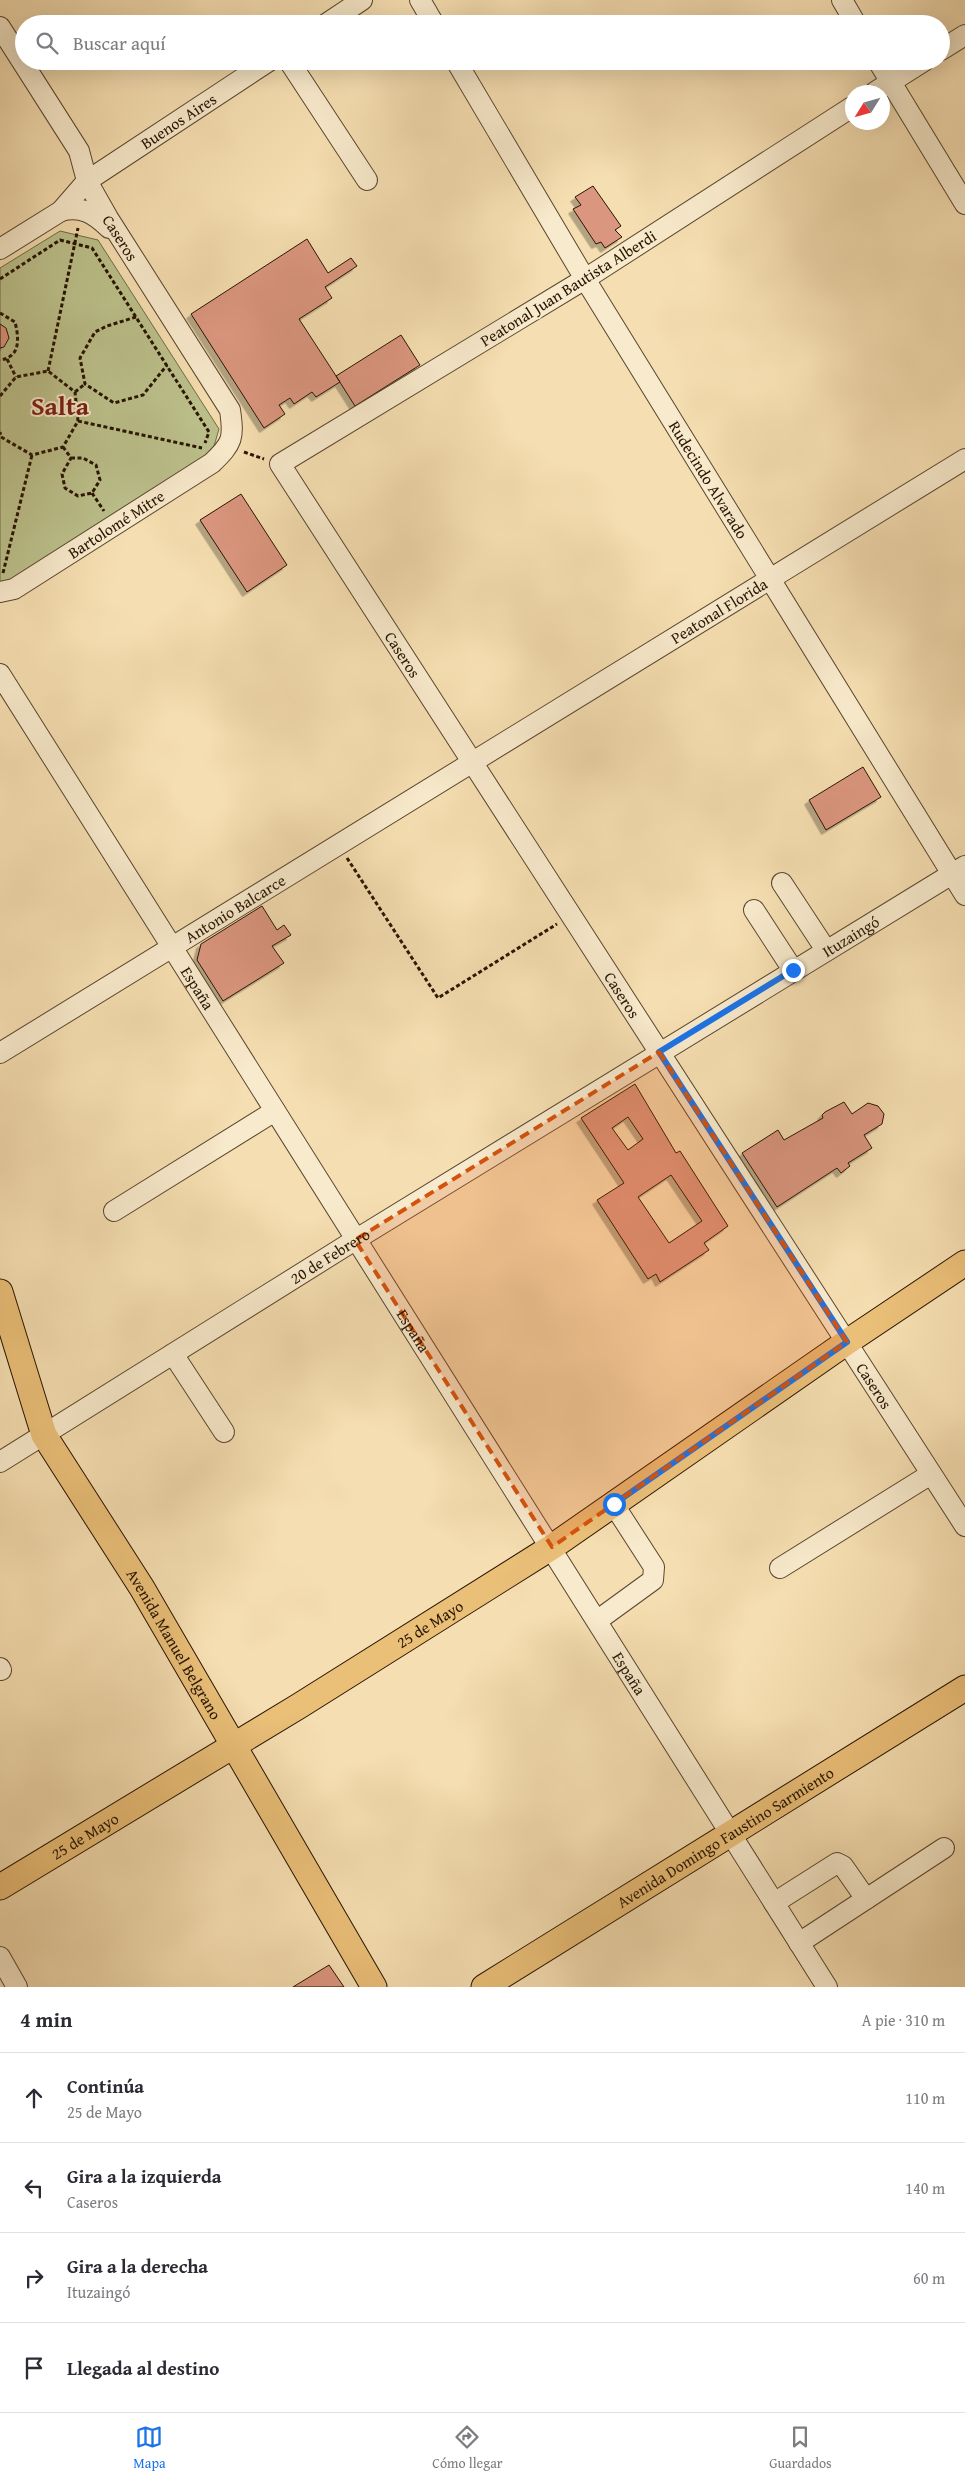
<!DOCTYPE html>
<html lang="es">
<head>
<meta charset="utf-8">
<style>
  body { margin:0; font-family:"Gentium Book Plus",serif; background:#f2f2f3; color:#2b2b33 }
  .compass { position:absolute; left:845px; top:85px; width:45px; height:45px; border-radius:50%; background:#fff; box-shadow:0 5px 20px #0002; rotate:233deg }
  .stop { position:absolute; width:15px; height:15px; margin:-11px; border:4px solid #1a73e8; border-radius:50%; background:#fff }
  .stop.end { background:#1a73e8; border-color:#fff; box-shadow:0 1px 5px #0008 }
  .list { margin:0; padding:0; list-style:none }
  h2 { display:flex; justify-content:space-between; align-items:center; height:65px; margin:0; padding:0 20px; font-size:21px }
  h2 small { font-size:16px; font-weight:400; color:#7c7c81 }
  .list li { display:grid; grid-template-columns:32px 1fr auto; gap:15px; align-items:center; box-sizing:border-box; height:90px; padding:0 20px; border-top:1px solid #e1e1e2 }
  .list b { display:block; font-size:19px; white-space:nowrap }
  .list p { margin:0; font-size:16px; white-space:nowrap; color:#7c7c81 }
  .list em { font-size:16px; font-style:normal; color:#7c7c81 }
  .icon { flex:none; width:28px; height:28px; fill:none; stroke:currentColor; stroke-width:2; stroke-linecap:round; stroke-linejoin:round }
  .map { position:relative; flex:none; width:965px; height:1987px; overflow:hidden }
  .search { position:absolute; background:#fff; box-shadow:0 5px 20px #0002; left:15px; right:15px; top:15px; height:55px; display:flex; align-items:center; gap:12px; box-sizing:border-box; padding:0 18px; border-radius:28px; color:#7c7c81; font-size:19px }
  .sheet { height:425px; background:#fff }
  nav { display:flex; justify-content:space-around; align-items:center; box-sizing:border-box; height:70px; border-top:1px solid #e1e1e2; background:#fff; font-size:14px; color:#7c7c81 }
  nav a { display:grid; justify-items:center; gap:2px }
  nav .on { color:#1a73e8 }
  .map>svg:first-child { display:block }
  .green { fill:#bcc18c; stroke:#726a47 }
  .building { fill:#db967f; stroke:#271402; fill-rule:evenodd; filter:url(#shadow) }
  .lines { fill:none; stroke-linecap:round; stroke-linejoin:round }
  .minor-casing { stroke:#5a462e; stroke-width:22 }
  .major-casing { stroke:#271402; stroke-width:27 }
  .path { stroke:#271402; stroke-width:3; stroke-dasharray:4 2.5; stroke-linecap:butt }
  .minor { stroke:#f8eacc; stroke-width:20 }
  .major { stroke:#eabf78; stroke-width:25 }
  .route { stroke:#1a73e8; stroke-width:6 }
  .marked { fill:#d5520b; fill-opacity:0.2; stroke:#d5520b; stroke-width:4; stroke-dasharray:10 6; stroke-linejoin:round }
  .labels { text-anchor:middle; dominant-baseline:central; stroke-width:4; stroke-linejoin:round; paint-order:stroke }
  .street-label { font-size:16px; fill:#271402; stroke:#f8eacc }
  .town-label { font-size:26px; font-weight:bold; fill:#7a1f14; stroke:#f8eacc }
</style>
</head>
<body>
<div class="map">
<svg width="965" height="1987" viewBox="0 0 965 1987">
  <defs>
    <filter id="shadow"><feDropShadow dx="-4.5" dy="4.5" stdDeviation="0" flood-color="#0004"/></filter>
  </defs>
  <rect width="100%" height="100%" fill="#f5deb1"/>
  <filter id="stains"><feTurbulence type="fractalNoise" baseFrequency=".004" numOctaves="4"/><feColorMatrix values="0 0 0 0 .2 0 0 0 0 .09 0 0 0 0 .02 0 0 0 .5 -.17"/></filter>
  <radialGradient id="worn" r=".72"><stop offset=".6" stop-color="#630" stop-opacity="0"/><stop offset="1" stop-color="#630" stop-opacity=".3"/></radialGradient>
  <!-- green -->
  <path class="green" d="M60 231 98 240 219 429 212 453 7 583 0 584V268Z"/>
  <!-- building -->
  <path class="building" d="M593 186 621 226 615 230 622 237 605 248 601 242 596 244 573 209 581 205 575 197Z
    M307 239 328 273 351 258 357 266 325 287 332 298 299 319 340 382 316 397 312 392 294 404 290 398 279 405 285 414 264 428 191 314Z
    M0 324 6 328 9 338 4 347 0 348Z
    M401 335 420 365 355 406 336 376Z
    M241 494 287 565 247 592 200 520Z
    M863 767 881 797 826 830 809 800Z
    M262 906 277 930 284 925 291 935 272 946 284 963 223 1001 197 960 201 944Z
    M635 1084 676 1153 680 1151 728 1226 704 1243 709 1250 660 1282 656 1274 648 1279 597 1200 624 1183 581 1118ZM628 1117 643 1139 628 1150 612 1128ZM671 1175 702 1221 669 1243 638 1197Z
    M844 1102 852 1114 868 1103 878 1106 884 1114 882 1124 864 1135 872 1148 848 1163 850 1166 841 1173 837 1168 777 1207 742 1153 778 1130 784 1140 823 1118 822 1115 825 1112Z
    M329 1965 344 1987H293Z"/>
  <g class="lines">
    <defs>
      <g id="minor">
        <path d="M420 0 434 24"/>
        <path d="M842 0 856 24"/>
        <path d="M326 24 362 0"/>
        <path id="s1" d="M0 27 79 151 87 181 108 218 230 410C234 438 233 443 212 463L14 589 0 592"/>
        <path d="M941 50 965 35"/>
        <path d="M289 61 367 180"/>
        <path id="s2" d="M456 61 585 279 965 895"/>
        <path d="M878 61 965 204"/>
        <path d="M875 92 924 61"/>
        <path id="s3" d="M852 107 585 279 280 464 965 1526"/>
        <path d="M61 211C81 205 95 214 109 228"/>
        <path id="s4" d="M0 249 61 211 87 181 269 61"/>
        <path id="s5" d="M0 674 827 1987"/>
        <path d="M782 883 826 950"/>
        <path d="M754 910 793 970"/>
        <path id="s6" d="M0 1053 965 459"/>
        <path d="M114 1211 275 1111"/>
        <path d="M173 1354 224 1432"/>
        <path id="s7" d="M0 1462 355 1240 965 866"/>
        <path d="M780 1568 931 1474"/>
        <path d="M598 1620 653 1580 654 1567 614 1505"/>
        <path d="M0 1668 1 1670"/>
        <path d="M774 1903 837 1863 843 1866 866 1899"/>
        <path d="M799 1943 944 1848"/>
        <path d="M0 1957 17 1987"/>
      </g>
      <g id="major">
        <path id="s8" d="M0 1292 44 1435 142 1588 374 1987"/>
        <path id="s9" d="M0 1887 299 1706 552 1547 847 1342 965 1263"/>
        <path id="s10" d="M484 1987 965 1688"/>
      </g>
    </defs>
    <!-- minor casing -->
    <use href="#minor" class="minor-casing"/>
    <!-- major casing -->
    <use href="#major" class="major-casing"/>
    <!-- path -->
    <path class="path" d="M0 279 60 240 92 248 209 432 205 443
      M0 313 15 322C19 338 21 357 0 360
      M136 317 107 326 95 332 80 358 85 384 114 403 143 395 167 365
      M7 359 16 377
      M48 371 78 228
      M75 392 85 384
      M0 396 16 377 48 371 75 392 78 421 63 447 32 455 1 437 0 432
      M78 421 202 448
      M63 447 71 458
      M244 452 264 459
      M71 458H83L96 465 100 480 92 493 78 496 65 488 62 474Z
      M92 493 104 511
      M3 573 32 455
      M347 858 438 998 557 924"/>
    <!-- minor -->
    <use href="#minor" class="minor"/>
    <!-- major -->
    <use href="#major" class="major"/>
  </g>
  <g class="lines">
    <!-- route -->
    <path class="route" d="M614 1504 847 1342 659 1052 793 970"/>
  </g>
  <!-- marked area -->
  <path class="marked" d="M659 1052 847 1342 552 1547 355 1240Z"/>
  <g class="labels">
    <!-- street labels -->
    <g class="street-label">
      <text stroke="none"><textPath href="#s4" startOffset="221">Buenos Aires</textPath></text>
      <text stroke="none"><textPath href="#s1" startOffset="244">Caseros</textPath></text>
      <text transform="translate(568 288) rotate(-32)">Peatonal Juan Bautista Alberdi</text>
      <text stroke="none"><textPath href="#s2" startOffset="489">Rudecindo Alvarado</textPath></text>
      <text transform="translate(116 524) rotate(-33)">Bartolomé Mitre</text>
      <text stroke="none"><textPath href="#s6" startOffset="844">Peatonal Florida</textPath></text>
      <text stroke="none"><textPath href="#s3" startOffset="901">Caseros</textPath></text>
      <text stroke="none"><textPath href="#s6" startOffset="276">Antonio Balcarce</textPath></text>
      <text stroke="none"><textPath href="#s7" startOffset="1000">Ituzaingó</textPath></text>
      <text stroke="none"><textPath href="#s5" startOffset="371">España</textPath></text>
      <text stroke="none"><textPath href="#s3" startOffset="1306">Caseros</textPath></text>
      <text stroke="none"><textPath href="#s7" startOffset="389">20 de Febrero</textPath></text>
      <text stroke="none"><textPath href="#s5" startOffset="776">España</textPath></text>
      <text stroke="none"><textPath href="#s3" startOffset="1771">Caseros</textPath></text>
      <text stroke="none"><textPath href="#s9" startOffset="504">25 de Mayo</textPath></text>
      <text stroke="none"><textPath href="#s8" startOffset="396">Avenida Manuel Belgrano</textPath></text>
      <text stroke="none"><textPath href="#s5" startOffset="1181">España</textPath></text>
      <text stroke="none"><textPath href="#s9" startOffset="99">25 de Mayo</textPath></text>
      <text stroke="none"><textPath href="#s10" startOffset="284">Avenida Domingo Faustino Sarmiento</textPath></text>
    </g>
    <!-- town labels -->
    <g class="town-label">
      <text x="60" y="405">Salta</text>
    </g>
  </g>
  <rect width="100%" height="100%" filter="url(#stains)"/>
  <rect width="100%" height="100%" fill="url(#worn)"/>
</svg>
<svg class="compass" viewBox="-18 -18 36 36"><path d="M0-13l5 13h-10z" fill="#e53935"/><path d="M0 13l5-13h-10z" fill="#7c7c81"/></svg>
<div class="stop" style="left:614px;top:1504px"></div>
<div class="stop end" style="left:793px;top:970px"></div>
<div class="search"><svg class="icon" aria-label="search" viewBox="0 0 24 24"><circle cx="10" cy="10" r="6"/><path d="M15 15l6 6"/></svg>Buscar aquí</div>
</div>
<section class="sheet">
<h2>4 min<small>A pie · 310 m</small></h2>
<ul class="list">
<li><svg class="icon" aria-label="ahead" viewBox="0 0 24 24"><path d="M12 20V5M6 11l6-6 6 6"/></svg><div><b>Continúa</b><p>25 de Mayo</p></div><em>110 m</em></li>
<li><svg class="icon" aria-label="left" viewBox="0 0 24 24"><path d="M17 20v-9H6M10 6l-5 5 5 5"/></svg><div><b>Gira a la izquierda</b><p>Caseros</p></div><em>140 m</em></li>
<li><svg class="icon" aria-label="right" viewBox="0 0 24 24"><path d="M7 20v-9h11M14 6l5 5-5 5"/></svg><div><b>Gira a la derecha</b><p>Ituzaingó</p></div><em>60 m</em></li>
<li><svg class="icon" aria-label="arrive" viewBox="0 0 24 24"><path d="M6 21V4h12l-3 4 3 4H6"/></svg><div><b>Llegada al destino</b></div></li>
</ul>
</section>
<nav>
<a class="on"><svg class="icon" aria-label="map" viewBox="0 0 24 24"><path d="M3 6l6-2 6 2 6-2v14l-6 2-6-2-6 2zM9 4v14M15 6v14"/></svg>Mapa</a>
<a><svg class="icon" aria-label="directions" viewBox="0 0 24 24"><path d="M12 3l9 9-9 9-9-9zM9 14v-3h6M13 9l2 2-2 2"/></svg>Cómo llegar</a>
<a><svg class="icon" aria-label="saved" viewBox="0 0 24 24"><path d="M7 4h10v16l-5-4-5 4z"/></svg>Guardados</a>
</nav>
</body>
</html>
